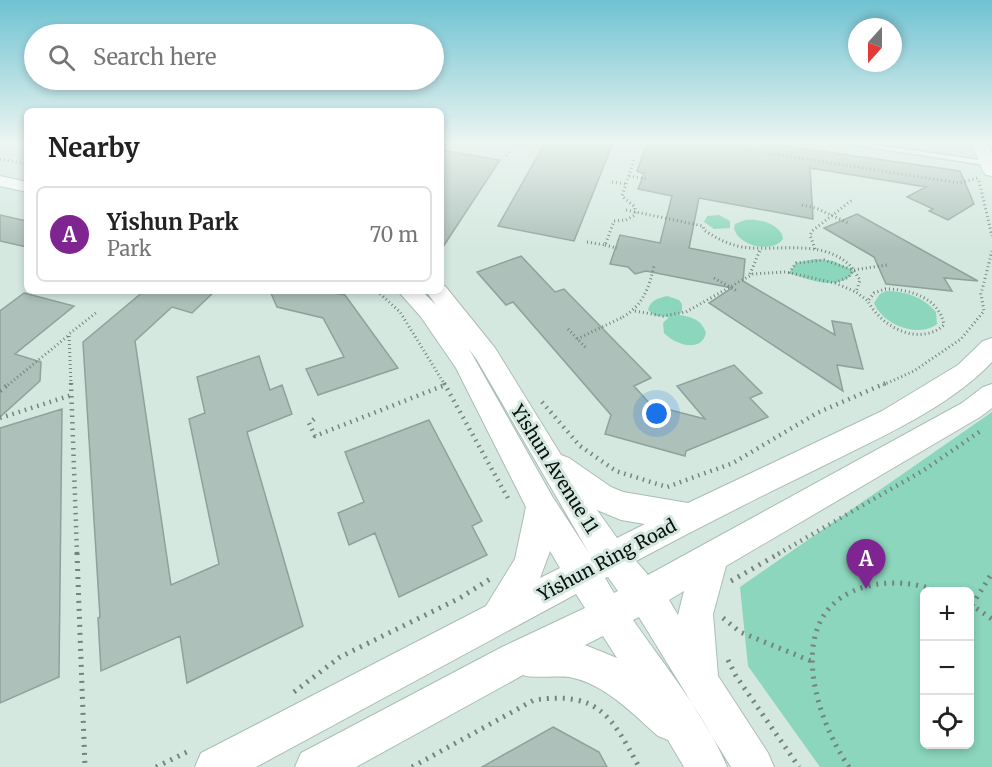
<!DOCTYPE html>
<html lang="en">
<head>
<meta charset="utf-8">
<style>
  body { margin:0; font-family:Merriweather,serif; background:#f2f2f2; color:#222 }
  .controls { position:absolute; right:18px; bottom:18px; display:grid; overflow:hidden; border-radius:9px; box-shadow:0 3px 9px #0003 }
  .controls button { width:54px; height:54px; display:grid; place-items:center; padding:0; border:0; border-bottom:2px solid #e0e0e0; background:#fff; color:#222; font:30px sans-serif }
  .compass { position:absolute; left:848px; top:18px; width:54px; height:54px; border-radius:50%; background:#fff; box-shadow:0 3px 9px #0003; rotate:201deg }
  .you { position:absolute; left:657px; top:414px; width:21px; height:21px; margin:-15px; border:4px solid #fff; border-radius:50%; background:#1a73e8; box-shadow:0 0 0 9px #1a73e833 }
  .badge { display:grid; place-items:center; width:39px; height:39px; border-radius:50%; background:#7f2592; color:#fff; font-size:20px; font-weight:700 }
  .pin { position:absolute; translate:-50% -50px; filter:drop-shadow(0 2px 3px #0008) }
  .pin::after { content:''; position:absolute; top:32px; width:21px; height:18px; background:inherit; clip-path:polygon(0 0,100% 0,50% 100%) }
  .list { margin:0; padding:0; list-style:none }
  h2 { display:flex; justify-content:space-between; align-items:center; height:78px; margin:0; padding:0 24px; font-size:26px }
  h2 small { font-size:20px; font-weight:400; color:#767676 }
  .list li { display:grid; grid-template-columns:39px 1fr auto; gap:18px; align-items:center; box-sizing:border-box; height:96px; margin:0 12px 12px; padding:0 12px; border:2px solid #e0e0e0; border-radius:9px }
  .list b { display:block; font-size:22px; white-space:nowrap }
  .list p { margin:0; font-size:20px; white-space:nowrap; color:#767676 }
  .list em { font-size:20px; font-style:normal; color:#767676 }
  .icon { flex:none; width:33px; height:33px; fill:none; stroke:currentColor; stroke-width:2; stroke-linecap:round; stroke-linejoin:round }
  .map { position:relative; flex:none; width:992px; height:767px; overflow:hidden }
  .search { position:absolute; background:#fff; box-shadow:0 3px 9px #0003; left:24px; top:24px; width:420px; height:66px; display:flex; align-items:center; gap:15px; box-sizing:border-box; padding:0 21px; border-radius:33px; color:#767676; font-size:22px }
  .panel { position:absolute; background:#fff; box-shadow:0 3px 9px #0003; left:24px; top:108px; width:420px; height:186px; border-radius:9px }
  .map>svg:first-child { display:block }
  .green { fill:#8bd6bc; fill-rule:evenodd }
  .building { fill:#adc0b9; stroke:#8fa29a; stroke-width:1.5 }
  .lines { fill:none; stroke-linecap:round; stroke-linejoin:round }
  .lane-casing { stroke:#aabdb6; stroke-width:3 }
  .secondary-casing { stroke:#aabdb6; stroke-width:2 }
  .path-far2 { stroke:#75837d; stroke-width:3; stroke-dasharray:1 3; stroke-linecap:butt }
  .path-far1 { stroke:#75837d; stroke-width:4.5; stroke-dasharray:1.5 5; stroke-linecap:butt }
  .path { stroke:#75837d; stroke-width:5; stroke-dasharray:2 6; stroke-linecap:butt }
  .lane { fill:#fff; fill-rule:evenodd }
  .secondary { fill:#fff; fill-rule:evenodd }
  .labels { text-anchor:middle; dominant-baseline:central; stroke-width:6; stroke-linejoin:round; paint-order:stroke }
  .near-street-label { font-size:18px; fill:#0a110e; stroke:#d4e8e0 }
</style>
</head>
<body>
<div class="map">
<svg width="992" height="767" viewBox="0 0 992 767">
  <rect width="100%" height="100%" fill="#d4e8e0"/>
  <!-- green -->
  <path class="green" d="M719 215 730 221V228L714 229 704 222 707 216Z
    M745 220C759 219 774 222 782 234L783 239C772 254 738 246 734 228L735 224Z
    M815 259 833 261 853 270V273C838 292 807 279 789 273L796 263Z
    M886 291C906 291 923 297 936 312L937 324C918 339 882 324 874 303L880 294Z
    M667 296 679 300 682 304V312L678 315C691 316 702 320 706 333 701 354 674 344 664 333L663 323 669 317 655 316 648 310C650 300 659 298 667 296Z
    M992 412V767H820L748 666 740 587ZM924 592H970V744H924Z"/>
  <!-- building -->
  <path class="building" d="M545 143H613L574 241 498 226Z
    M647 143H764L960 171 974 204 948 220 929 211 933 209 907 197 926 187 810 168 813 219 699 198 689 248 745 259 743 281 835 335 832 321 851 324 863 369 837 365 843 391 709 303 732 288 646 271 635 274 628 267 610 264 620 235 660 243 672 196 638 189 644 174 637 171Z
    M441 150 500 160 441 250Z
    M857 214 875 224 978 281 944 278 952 291 886 284 874 257 824 228Z
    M0 215 27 221V247L0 241Z
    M521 256 555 292 564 289 651 378 634 386 651 405 705 419 677 386 734 365 762 393 750 398 768 417 686 451 685 456 605 434 611 415 513 302 506 305 477 272Z
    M144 291H215L192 313 172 307 135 341 171 585 219 564 189 419 205 413 197 377 259 356 270 390 282 385 292 414 247 432 303 626 187 683 180 636 101 671 98 618 100 617 83 342Z
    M270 291H324L345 295 398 368 318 395 306 369 344 357 323 318 277 307Z
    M24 293 74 306 15 354 41 362 40 381 0 417V311Z
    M62 409 59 677 0 703V428Z
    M429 420 482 521 472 526 487 555 399 597 375 533 349 545 338 513 364 502 345 452Z
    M553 727 599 752 607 767H482Z"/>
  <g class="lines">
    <defs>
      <path id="lane" d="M852 143H864L992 162V166L855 145Z"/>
      <path id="secondary" d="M971 143H987L992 153V176L986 175 983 171Z
        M0 176 27 182V192L0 186Z
        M441 285 445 286 495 348 561 455 569 458 611 487 623 492 688 503 882 411 958 365 983 341 992 338V362C948 408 881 437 825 465 761 496 698 528 636 561L648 575 962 403 983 387 992 384V408L980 417 726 566 713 614 718 676 768 753 774 767H731L639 617 633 620C664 665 707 717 727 767H684L668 740 658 736C633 714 604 683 569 677 556 675 532 679 523 675L356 767H295L301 753 502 647 585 608 576 594 256 767H195L201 753 486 606 515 559 526 507 456 368 421 317 398 291H422L436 305 426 291H441ZM469 349 477 360 589 553 552 496ZM597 510 621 520 645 524 617 538ZM550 551 560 568 540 578ZM608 577 618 591 614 593 605 578ZM684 591 678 615 669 600ZM603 636 617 658 585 645Z"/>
    </defs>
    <!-- lane casing -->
    <use href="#lane" class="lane-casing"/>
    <!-- secondary casing -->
    <use href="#secondary" class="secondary-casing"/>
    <!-- path-far2 -->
    <path class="path-far2" d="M704 143 959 183 978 178
      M506 156 515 143 527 145 528 143
      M0 159 27 164
      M629 176 648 179
      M979 181 992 236
      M612 182 626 184
      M802 205 816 208 850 224
      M626 210 703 226 704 230C716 238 727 244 742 247 775 252 817 239 846 262 852 266 856 274 860 280L856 292 868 301
      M587 242 605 245 614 221 626 220 635 215V207L622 196 634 160
      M605 245 617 248
      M815 249 810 235 812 231 852 200
      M789 273 796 263 824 260 853 270 887 265
      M750 274 760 250
      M714 278 737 291
      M835 283 856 292
      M885 289C909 289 939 297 944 325 919 347 881 327 868 301L874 293Z
      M377 291 400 312 445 385
      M635 311 663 316 686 312 753 274 786 272 834 283 849 277 853 270
      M623 317C643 305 649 288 654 266
      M568 329 587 349
      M577 339 623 317
      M8 385 69 335
      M71 385 69 334 97 312
      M883 385 914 371 961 339 984 311 981 294 992 251"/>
    <!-- path-far1 -->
    <path class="path-far1" d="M71 383 77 554
      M444 383 510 502
      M0 391 10 383
      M542 402 580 446 616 471 667 487 733 463 817 413 886 383
      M0 418 72 395
      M314 419 309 423 315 436 445 385
      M778 554 924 470 982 430"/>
    <!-- path -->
    <path class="path" d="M77 553 85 767
      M731 581 780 553
      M970 604 992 619
      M972 605 992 573
      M723 618 740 632 811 661
      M728 660 736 676 799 767
      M294 692 340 657 460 598 490 579
      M156 767 191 750
      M412 767 534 700C598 691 611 715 639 767
      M849 767C813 715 781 608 868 586 892 580 917 583 940 592"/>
    <!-- lane -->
    <use href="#lane" class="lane"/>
    <!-- secondary -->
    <use href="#secondary" class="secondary"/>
  </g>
  <!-- sky -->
  <linearGradient id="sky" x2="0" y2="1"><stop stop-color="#6fc2d2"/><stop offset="0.57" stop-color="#ecf5f1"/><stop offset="1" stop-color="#ecf5f1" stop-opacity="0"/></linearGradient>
  <rect width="992" height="250" fill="url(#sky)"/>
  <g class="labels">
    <!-- near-street labels -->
    <g class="near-street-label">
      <text transform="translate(555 469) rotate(58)">Yishun Avenue 11</text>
      <text transform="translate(607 560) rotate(-28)">Yishun Ring Road</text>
    </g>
  </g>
</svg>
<div class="controls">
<button>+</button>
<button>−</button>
<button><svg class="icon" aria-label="locate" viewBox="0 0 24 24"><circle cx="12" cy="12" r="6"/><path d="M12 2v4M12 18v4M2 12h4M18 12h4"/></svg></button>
</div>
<svg class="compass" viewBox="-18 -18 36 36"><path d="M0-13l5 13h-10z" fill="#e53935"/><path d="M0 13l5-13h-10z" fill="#767676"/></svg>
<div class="you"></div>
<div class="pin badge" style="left:866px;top:589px">A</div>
<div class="search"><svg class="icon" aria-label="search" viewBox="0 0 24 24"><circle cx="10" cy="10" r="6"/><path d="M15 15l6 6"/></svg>Search here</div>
<section class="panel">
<h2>Nearby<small></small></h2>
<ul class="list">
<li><span class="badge">A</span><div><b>Yishun Park</b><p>Park</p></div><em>70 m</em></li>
</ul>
</section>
</div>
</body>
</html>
